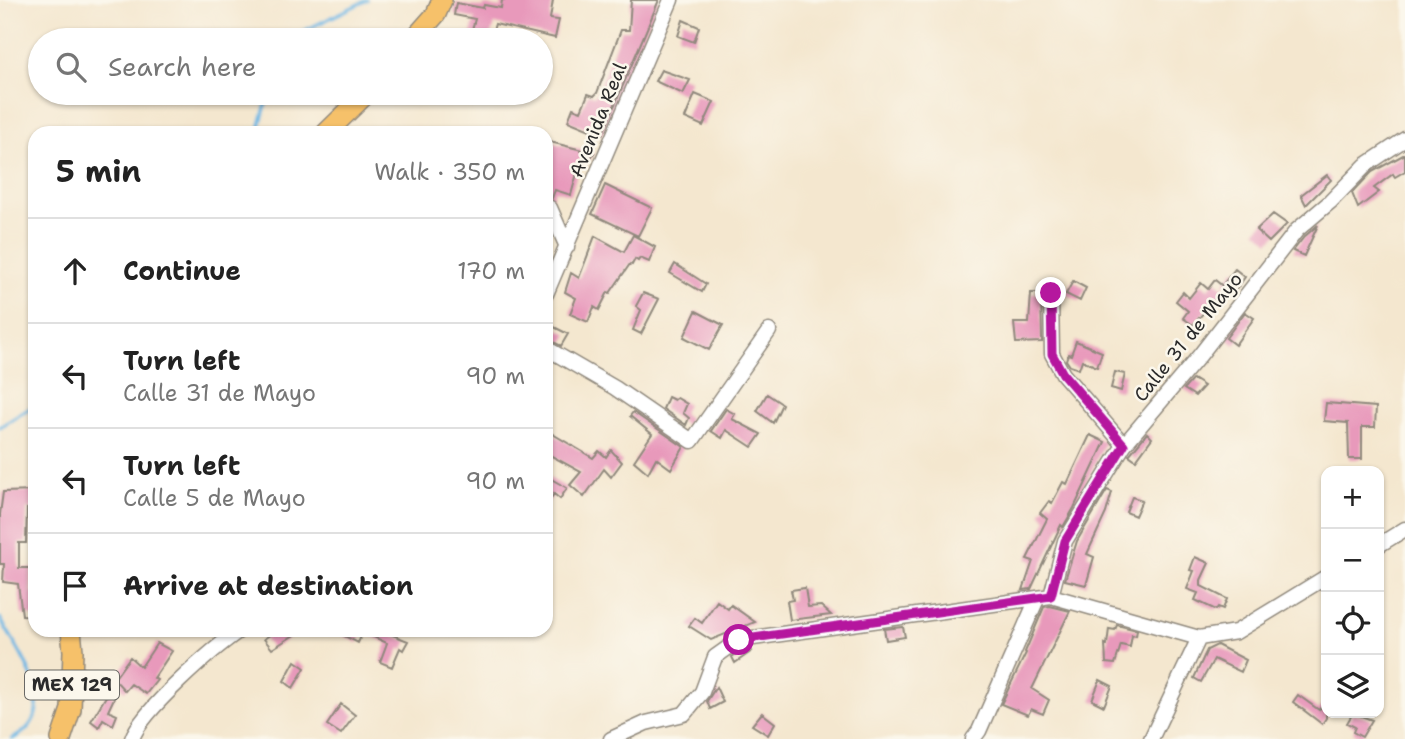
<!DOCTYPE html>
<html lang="en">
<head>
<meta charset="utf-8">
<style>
  body { margin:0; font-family:"Shantell Sans",sans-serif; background:#f6f6f6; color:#222 }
  .controls { position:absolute; right:21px; bottom:21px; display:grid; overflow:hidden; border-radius:14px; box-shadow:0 2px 5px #0004 }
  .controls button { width:63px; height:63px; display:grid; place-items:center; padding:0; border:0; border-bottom:2px solid #e0e0e0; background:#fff; color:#222; font:35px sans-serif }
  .stop { position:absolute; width:21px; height:21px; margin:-16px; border:5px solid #b5179e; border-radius:50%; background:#fff }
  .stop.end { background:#b5179e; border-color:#fff; box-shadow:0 2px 7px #0008 }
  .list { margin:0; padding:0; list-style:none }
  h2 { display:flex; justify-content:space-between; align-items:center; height:91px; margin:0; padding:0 28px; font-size:30px }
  h2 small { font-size:23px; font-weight:400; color:#767676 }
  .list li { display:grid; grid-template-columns:46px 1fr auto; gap:21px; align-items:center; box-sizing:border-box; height:105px; padding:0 28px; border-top:2px solid #e0e0e0 }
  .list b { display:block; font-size:26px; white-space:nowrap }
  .list p { margin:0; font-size:23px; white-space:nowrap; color:#767676 }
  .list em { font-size:23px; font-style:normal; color:#767676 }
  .icon { flex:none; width:38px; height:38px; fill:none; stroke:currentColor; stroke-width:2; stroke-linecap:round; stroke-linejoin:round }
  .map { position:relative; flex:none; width:1405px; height:739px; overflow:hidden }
  .search { position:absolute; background:#fff; box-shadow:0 2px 5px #0004; left:28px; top:28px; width:525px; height:77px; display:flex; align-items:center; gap:18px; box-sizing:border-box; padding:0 24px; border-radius:38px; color:#767676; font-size:26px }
  .panel { position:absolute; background:#fff; box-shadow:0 2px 5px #0004; left:28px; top:126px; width:525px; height:511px; border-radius:21px }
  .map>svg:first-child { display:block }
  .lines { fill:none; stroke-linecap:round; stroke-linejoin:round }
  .stream { stroke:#6bb6e4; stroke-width:3.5 }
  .building { fill:#e899bb }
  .minor-casing { stroke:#90897d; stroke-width:17 }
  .major-casing { stroke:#90897d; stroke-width:22 }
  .minor { stroke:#fff; stroke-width:14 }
  .major { stroke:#f6c16b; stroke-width:19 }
  .route { stroke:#b5179e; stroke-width:9 }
  .labels { text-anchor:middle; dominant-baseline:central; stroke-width:5; stroke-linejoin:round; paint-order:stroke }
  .shield { fill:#fbf7ec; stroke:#696865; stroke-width:2 }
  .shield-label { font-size:18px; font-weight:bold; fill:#2b2b2b }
  .street-label { font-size:19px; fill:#2b2b2b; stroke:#fbf7ec }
</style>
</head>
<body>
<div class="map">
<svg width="1405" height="739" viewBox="0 0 1405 739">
  <rect width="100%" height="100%" fill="#fbf7ec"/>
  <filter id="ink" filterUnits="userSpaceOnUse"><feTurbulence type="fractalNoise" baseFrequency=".0143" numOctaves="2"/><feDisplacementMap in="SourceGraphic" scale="14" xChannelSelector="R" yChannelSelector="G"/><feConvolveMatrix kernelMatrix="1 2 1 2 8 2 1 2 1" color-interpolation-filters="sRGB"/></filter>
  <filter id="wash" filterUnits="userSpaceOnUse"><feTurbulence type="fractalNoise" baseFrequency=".00686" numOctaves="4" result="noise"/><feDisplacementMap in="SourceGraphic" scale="28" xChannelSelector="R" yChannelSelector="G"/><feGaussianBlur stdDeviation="1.57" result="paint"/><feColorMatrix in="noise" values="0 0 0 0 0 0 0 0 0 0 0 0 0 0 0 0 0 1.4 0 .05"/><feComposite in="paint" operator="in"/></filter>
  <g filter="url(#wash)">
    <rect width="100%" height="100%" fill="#f4e7cf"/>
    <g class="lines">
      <!-- stream -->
      <path class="stream" d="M285 40 367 0
        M258 133 269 93
        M0 427 35 405
        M0 618C19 653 66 713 12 739"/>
    </g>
    <g id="blocks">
      <!-- building -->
      <path class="building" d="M502 0H553L550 19 559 20 555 38 495 24 490 40H469L475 19 454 15 456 3 483 8 484 5 501 8Z
        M631 0H659L602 135 568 121 573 108 581 111 588 94 594 96 597 93 621 30H629Z
        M683 20 699 27 694 42 678 36Z
        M661 70 690 80 683 94 655 81Z
        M695 94 714 102 703 126 685 118Z
        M546 141 594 153 584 168 579 166 571 195 555 190 552 198 546 196Z
        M1405 154V171L1395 177 1393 174 1374 188 1379 192 1358 208 1352 193 1372 172Z
        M1327 175 1331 180 1306 205 1301 195Z
        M605 185 652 208 638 236 592 214Z
        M1273 214 1287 224 1269 242 1256 230Z
        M1318 225 1304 256 1293 251 1304 237Z
        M633 235 655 247 649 262 640 258 638 261 635 259 632 265 630 264 610 293 608 292 599 310 594 307 588 322 570 314 576 298 565 292 571 273 579 278 595 236 624 252Z
        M675 264 706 284 702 292 670 273Z
        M1235 269 1245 277 1235 291 1224 283Z
        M1215 280 1225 288 1193 325 1183 318 1188 311 1176 301 1183 292 1189 298 1201 283 1208 289Z
        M1073 281 1086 288 1080 301 1066 294Z
        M643 293 659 299 641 334 633 330 641 310 636 306Z
        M1031 293H1041L1042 342 1016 343 1014 323H1029Z
        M696 311 723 325 709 350 684 337Z
        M1245 312 1254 318 1235 345 1226 338Z
        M546 323 568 334 561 346 546 338Z
        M1076 341 1102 352 1097 367 1082 360 1079 369 1070 366 1066 360 1068 354 1071 355Z
        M1115 372 1125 374 1121 391 1111 388Z
        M1193 379 1204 386 1195 396 1184 389Z
        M767 394 782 404 773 423 757 411Z
        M668 397 674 400 677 398 687 404 683 413 689 418 686 425 663 409Z
        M1326 403 1376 407 1375 427H1362V459H1349L1348 423 1324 421Z
        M726 409 735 414 732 419 761 434 752 447 726 430 722 438 711 431Z
        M633 412 684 447 671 469 656 458 648 473 634 461 652 434 630 416Z
        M546 430 593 458 599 451 606 457 611 450 622 462 611 477 604 469 584 497 570 485 581 472 546 453Z
        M1147 433 1152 438 1136 460 1129 455Z
        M1090 435 1105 442 1074 508 1063 527 1061 525 1031 589 1023 590 1033 561 1027 559 1047 519 1040 513 1049 501 1052 503 1063 482 1067 484Z
        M546 476 567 488 560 499 554 494 546 505Z
        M1107 490 1112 492 1106 513 1087 554 1094 557 1086 585 1065 580 1077 541Z
        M35 491 33 510 27 509 26 543H19V568H32L31 592H34L35 616 22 615 18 584 3 582 4 564H0V514L3 492Z
        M1132 497 1142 500 1135 516 1126 512Z
        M1195 557 1209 563 1201 580V586L1227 599 1223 609 1218 607 1216 610 1195 600 1198 593 1187 589 1194 571 1190 570Z
        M805 588 808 607 821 606 831 615 790 620 787 601 793 600 791 590Z
        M717 601 728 609 731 605 755 622 711 640 689 626 695 618 702 623Z
        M1050 606 1070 611 1032 689 1049 700 1043 714 1031 709 1028 715 1001 704 1026 653 1025 652 1044 607Z
        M1117 625 1137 630 1136 636 1132 635 1130 647 1121 645 1115 664 1106 663 1105 644 1107 645 1109 629 1115 630Z
        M903 627 905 637 886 640 884 629Z
        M277 630H302L272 649 264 639Z
        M333 630H392L390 634 408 641 403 650 400 648 392 667 380 662 387 643 363 632 358 643Z
        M157 643 172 651 154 678 157 680 146 694 131 684 125 691 114 679 130 657 141 667Z
        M1217 645 1246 660 1241 672 1214 659 1201 682 1194 678 1207 650Z
        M750 648 752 651 735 663 732 657 743 649Z
        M295 661 305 668 293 688 284 681Z
        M1100 680 1112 686 1104 706 1092 700Z
        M716 687 723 702 710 709 707 701Z
        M108 693 115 696 108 711 117 715 113 725 103 719 99 727 91 721Z
        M1298 695 1319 710 1326 700V718L1322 724 1293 702Z
        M341 704 355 715 341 734 327 725Z
        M762 713 775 723 768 735 752 725Z
        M1353 713 1372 720 1362 737 1353 732 1355 727 1347 723Z"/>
    </g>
  </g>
  <g filter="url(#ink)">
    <use href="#blocks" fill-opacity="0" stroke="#90897d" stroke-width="2"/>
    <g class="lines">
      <defs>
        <path id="minor" d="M546 206 550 208 567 247
          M1051 293 1052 354 1063 374 1124 445
          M546 294 671 0
          M546 348 615 388 692 441 769 331
          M1379 545 1405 529
          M1051 596 1065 541 1124 445 1200 355 1297 230 1330 202 1366 165 1405 139
          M132 739C141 711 214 648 240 630
          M611 739 646 723 684 714 702 692 715 657 739 640 1051 596 1199 638 1236 632 1326 577
          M973 739 979 731 1037 599
          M1151 739 1199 638"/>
        <path id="major" d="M413 40 436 14 442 0
          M326 133 367 93
          M61 739 71 709 73 651 71 630"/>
      </defs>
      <!-- minor casing -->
      <use href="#minor" class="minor-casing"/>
      <!-- major casing -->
      <use href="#major" class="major-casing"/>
      <!-- minor -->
      <use href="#minor" class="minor"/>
      <!-- major -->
      <use href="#major" class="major"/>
    </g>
  </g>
  <g class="lines" filter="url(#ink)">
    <!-- route -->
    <path class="route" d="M739 640 1051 596 1065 541 1124 445 1063 374 1052 354 1051 293"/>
  </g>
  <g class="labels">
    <!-- shield labels -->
    <rect class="shield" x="25" y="670.5" width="94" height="29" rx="5"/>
    <g class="shield-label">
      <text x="72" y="685">MEX 129</text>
    </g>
    <!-- street labels -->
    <g class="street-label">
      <text transform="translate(598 120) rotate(-68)">Avenida Real</text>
      <text transform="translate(1188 337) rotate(-51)">Calle 31 de Mayo</text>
    </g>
  </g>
</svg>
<div class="controls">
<button>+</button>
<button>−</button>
<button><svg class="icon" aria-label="locate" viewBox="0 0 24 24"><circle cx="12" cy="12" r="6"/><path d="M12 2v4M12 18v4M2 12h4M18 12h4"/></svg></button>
<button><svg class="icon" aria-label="layers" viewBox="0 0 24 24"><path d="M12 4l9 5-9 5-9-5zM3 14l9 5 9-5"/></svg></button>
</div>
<div class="stop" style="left:739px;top:640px"></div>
<div class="stop end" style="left:1051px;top:293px"></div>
<div class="search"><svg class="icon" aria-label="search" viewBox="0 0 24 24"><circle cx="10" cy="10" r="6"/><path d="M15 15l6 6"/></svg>Search here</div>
<section class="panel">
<h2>5 min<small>Walk · 350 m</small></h2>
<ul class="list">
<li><svg class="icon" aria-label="ahead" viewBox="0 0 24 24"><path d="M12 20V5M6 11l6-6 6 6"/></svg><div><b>Continue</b></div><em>170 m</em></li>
<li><svg class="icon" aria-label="left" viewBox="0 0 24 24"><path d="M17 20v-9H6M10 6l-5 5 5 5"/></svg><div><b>Turn left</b><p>Calle 31 de Mayo</p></div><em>90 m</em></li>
<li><svg class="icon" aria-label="left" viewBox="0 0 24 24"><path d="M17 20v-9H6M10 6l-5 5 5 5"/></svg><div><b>Turn left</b><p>Calle 5 de Mayo</p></div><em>90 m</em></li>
<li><svg class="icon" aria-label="arrive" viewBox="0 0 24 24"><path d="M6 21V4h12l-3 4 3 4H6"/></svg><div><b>Arrive at destination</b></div></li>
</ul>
</section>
</div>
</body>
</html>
